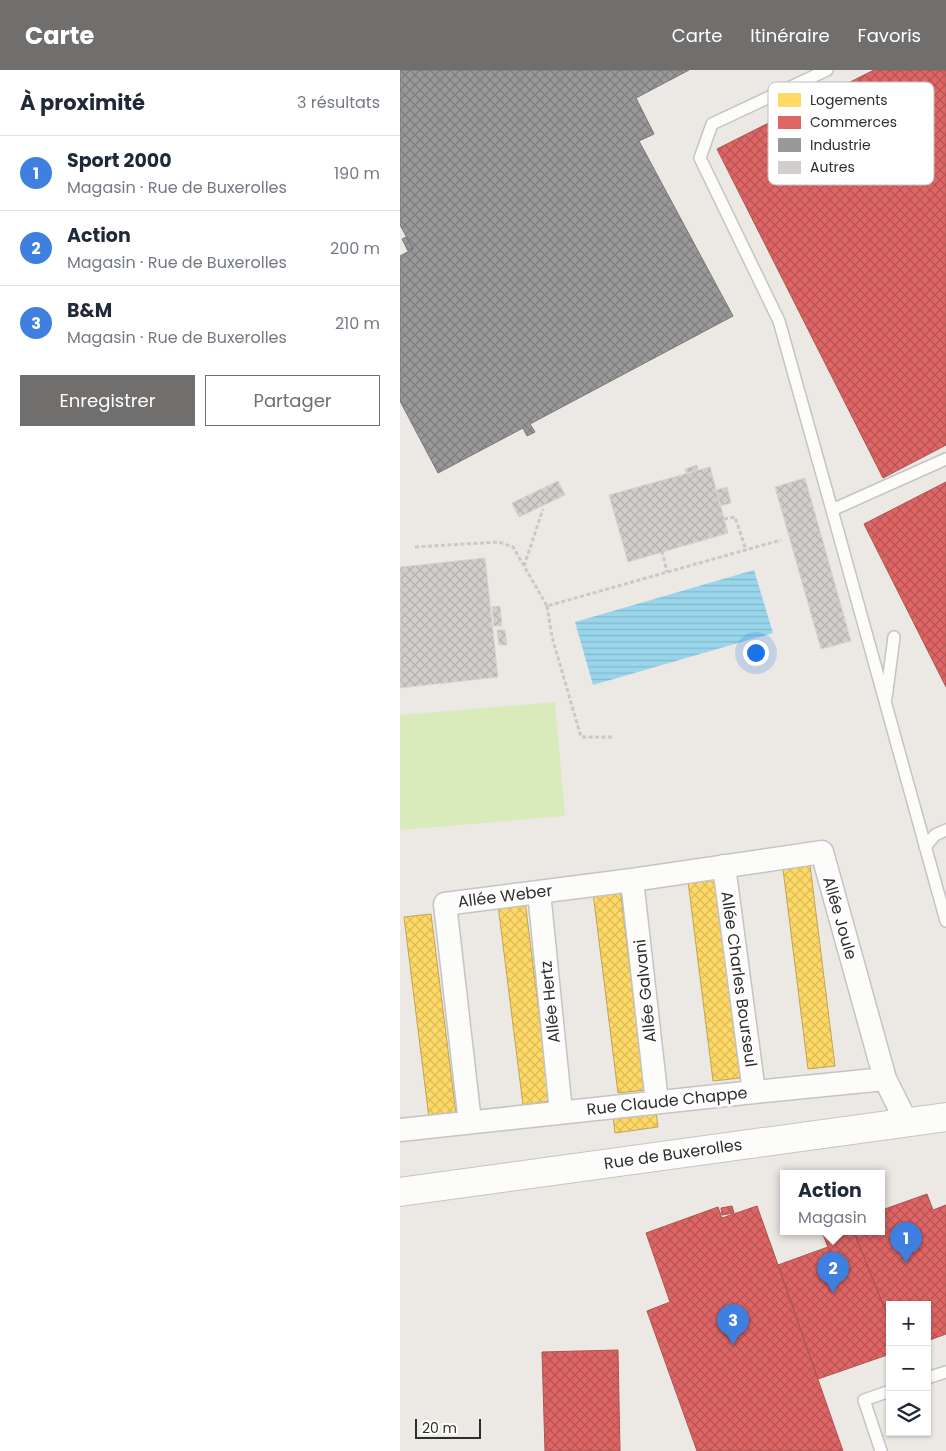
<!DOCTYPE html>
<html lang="fr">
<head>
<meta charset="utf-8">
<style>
  body { margin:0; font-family:Poppins,sans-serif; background:#f2f2f3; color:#1f2937 }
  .controls { position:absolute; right:15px; bottom:15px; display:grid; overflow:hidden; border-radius:0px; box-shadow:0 1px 4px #0004 }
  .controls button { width:45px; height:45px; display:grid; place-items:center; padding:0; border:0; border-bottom:1px solid #e0e1e3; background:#fff; color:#1f2937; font:25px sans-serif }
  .scale { position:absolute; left:15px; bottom:12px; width:66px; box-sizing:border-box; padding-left:5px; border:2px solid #2e2e2e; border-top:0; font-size:14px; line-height:18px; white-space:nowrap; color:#2e2e2e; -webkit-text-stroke:4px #fff; paint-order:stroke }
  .you { position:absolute; left:355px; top:582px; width:18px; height:18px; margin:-12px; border:4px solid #fff; border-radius:50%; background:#1a73e8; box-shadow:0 0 0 8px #1a73e833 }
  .badge { display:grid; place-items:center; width:32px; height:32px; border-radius:50%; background:#706f6e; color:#fff; font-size:16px; font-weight:700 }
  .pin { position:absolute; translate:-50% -41px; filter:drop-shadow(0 1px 2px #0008) }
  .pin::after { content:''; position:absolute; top:26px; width:18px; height:15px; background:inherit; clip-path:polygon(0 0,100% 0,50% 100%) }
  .popup { position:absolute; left:380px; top:1100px; width:105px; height:65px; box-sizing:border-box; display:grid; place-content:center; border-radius:0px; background:#fff; filter:drop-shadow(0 1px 4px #0005); font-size:16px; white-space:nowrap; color:#747a83 }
  .popup b { font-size:19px; color:#1f2937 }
  .popup::after { content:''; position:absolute; left:50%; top:100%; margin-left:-10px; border:10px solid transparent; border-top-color:#fff }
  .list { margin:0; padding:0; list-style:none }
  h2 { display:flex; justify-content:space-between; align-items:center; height:65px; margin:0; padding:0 20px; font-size:21px }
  h2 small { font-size:16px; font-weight:400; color:#747a83 }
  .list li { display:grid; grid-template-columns:32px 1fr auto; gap:15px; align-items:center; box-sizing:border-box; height:75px; padding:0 20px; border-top:1px solid #e0e1e3 }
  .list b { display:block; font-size:19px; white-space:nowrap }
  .list p { margin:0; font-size:16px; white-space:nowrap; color:#747a83 }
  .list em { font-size:16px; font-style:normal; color:#747a83 }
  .actions { display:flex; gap:10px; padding:15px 20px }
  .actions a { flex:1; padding:11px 0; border:1px solid #706f6e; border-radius:0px; text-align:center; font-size:18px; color:#706f6e }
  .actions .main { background:#706f6e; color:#fff }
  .icon { flex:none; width:28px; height:28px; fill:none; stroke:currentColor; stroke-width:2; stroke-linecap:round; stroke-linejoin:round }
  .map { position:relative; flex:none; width:546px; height:1381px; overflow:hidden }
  header { display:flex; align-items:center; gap:30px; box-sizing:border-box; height:70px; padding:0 25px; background:#706f6e; color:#fff }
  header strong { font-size:24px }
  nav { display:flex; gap:28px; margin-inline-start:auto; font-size:18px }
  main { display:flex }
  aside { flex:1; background:#fff }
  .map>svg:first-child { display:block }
  .pitch { fill:#d9eabb }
  .water { fill:url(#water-rules) }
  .homes { fill:url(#homes-cross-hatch); stroke:#c0a655 }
  .shops { fill:url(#shops-cross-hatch); stroke:#ab5555 }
  .industry { fill:url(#industry-cross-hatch); stroke:#797979 }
  .building { fill:url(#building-cross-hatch); stroke:#d7d4d0 }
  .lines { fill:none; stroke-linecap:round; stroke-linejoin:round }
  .service-casing { stroke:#c5c4c5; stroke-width:14 }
  .minor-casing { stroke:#c5c4c5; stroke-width:25 }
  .tertiary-casing { stroke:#c5c4c5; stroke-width:30 }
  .path { stroke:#c9c9c8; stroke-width:3; stroke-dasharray:4 2.5; stroke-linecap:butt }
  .service { stroke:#fcfcfb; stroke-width:11 }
  .minor { stroke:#fcfcfb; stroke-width:22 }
  .tertiary { stroke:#fcfcfb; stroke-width:28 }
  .labels { text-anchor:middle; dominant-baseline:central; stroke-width:5; stroke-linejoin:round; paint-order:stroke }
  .street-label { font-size:16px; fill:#2e2e2e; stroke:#fff }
  .key { fill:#fff; stroke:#c0c0c0; stroke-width:1 }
  .key-label { font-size:14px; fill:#2e2e2e }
</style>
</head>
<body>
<header>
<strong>Carte</strong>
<nav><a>Carte</a><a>Itinéraire</a><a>Favoris</a></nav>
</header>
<main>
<aside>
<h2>À proximité<small>3 résultats</small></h2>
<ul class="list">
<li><span class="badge" style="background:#3f7fe0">1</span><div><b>Sport 2000</b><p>Magasin · Rue de Buxerolles</p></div><em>190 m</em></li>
<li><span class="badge" style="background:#3f7fe0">2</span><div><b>Action</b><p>Magasin · Rue de Buxerolles</p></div><em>200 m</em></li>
<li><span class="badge" style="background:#3f7fe0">3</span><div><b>B&amp;M</b><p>Magasin · Rue de Buxerolles</p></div><em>210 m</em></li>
</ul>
<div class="actions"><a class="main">Enregistrer</a><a>Partager</a></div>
</aside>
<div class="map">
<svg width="546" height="1381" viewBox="0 0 546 1381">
  <defs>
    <pattern id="water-rules" width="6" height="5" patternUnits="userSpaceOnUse" patternTransform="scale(1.25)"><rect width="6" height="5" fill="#99d6ec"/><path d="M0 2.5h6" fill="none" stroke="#84b8cb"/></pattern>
    <pattern id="homes-cross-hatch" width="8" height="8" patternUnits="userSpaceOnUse" patternTransform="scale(1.25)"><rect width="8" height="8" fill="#ffd966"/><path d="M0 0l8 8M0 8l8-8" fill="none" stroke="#dbbb59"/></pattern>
    <pattern id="shops-cross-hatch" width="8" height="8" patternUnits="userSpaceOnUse" patternTransform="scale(1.25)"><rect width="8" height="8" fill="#e06666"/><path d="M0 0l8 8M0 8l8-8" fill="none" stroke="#b65454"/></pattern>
    <pattern id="industry-cross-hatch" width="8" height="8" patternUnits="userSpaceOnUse" patternTransform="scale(1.25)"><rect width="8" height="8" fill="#999"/><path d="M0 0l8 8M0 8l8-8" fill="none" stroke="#7d7d7d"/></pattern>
    <pattern id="building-cross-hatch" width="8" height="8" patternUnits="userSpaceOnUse" patternTransform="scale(1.25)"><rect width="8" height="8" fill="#d1cecb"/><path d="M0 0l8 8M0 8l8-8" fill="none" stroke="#b4b1af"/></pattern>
  </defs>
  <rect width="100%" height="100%" fill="#ece8e4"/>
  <!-- pitch -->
  <path class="pitch" d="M155 632 165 746 0 760V645Z"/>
  <!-- water -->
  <path class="water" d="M354 500 373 563 193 615 175 552Z"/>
  <!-- homes -->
  <path class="homes" d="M410 795 435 996 408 999 383 799Z
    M315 808 340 1008 313 1011 288 811Z
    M220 819 245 1020 218 1023 193 823Z
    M125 831 150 1031 123 1035 98 835Z
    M31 844 56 1044 29 1048 4 847Z
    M256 1041 258 1057 215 1063 213 1046Z"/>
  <!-- shops -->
  <path class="shops" d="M474 0H546V375L483 408 317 79Z
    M546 412V617L464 454Z
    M527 1124 533 1140 546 1135V1264L527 1271V1235H490V1252L454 1162H482V1140Z
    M332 1136 334 1143 322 1145 321 1138Z
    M357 1136 378 1195 443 1381H297L247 1241 270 1232 246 1163 318 1137 322 1148Z
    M422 1162H454L490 1252V1284L418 1309 378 1195 428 1177Z
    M218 1280 220 1381H145L142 1282Z"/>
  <!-- industry -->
  <path class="industry" d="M0 0H289L236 28 254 64 239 71 333 246 130 354 135 362 127 366 123 358 38 403 0 331V186L13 179 0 155Z
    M6 167 13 179 8 181 2 169Z"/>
  <!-- building -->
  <path class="building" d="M297 395 298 400 286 403 285 399Z
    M310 397 328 463 228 492 209 425Z
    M405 408 451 571 421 579 375 417Z
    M158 411 165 425 119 447 112 433Z
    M327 417 331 433 320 436 316 420Z
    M85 488 98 607 0 618V497Z
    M100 536 102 556H94L92 537Z
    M97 560H105L107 575H99Z"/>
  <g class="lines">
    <defs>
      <path id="service" d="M427 0 312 54 300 88 379 251 432 440 546 389
        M432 440 546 851
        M486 628 494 567
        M525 777 535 765 546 760
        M527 1308 546 1302
        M481 1381 464 1330 490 1321"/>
      <path id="minor" d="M324 796 354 1022
        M232 810 257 1032
        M139 822 161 1042
        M70 1052 45 834 232 810 422 782 485 1009
        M0 1060 354 1022 485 1009 507 1053"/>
      <path id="tertiary" d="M0 1122 546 1047"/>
    </defs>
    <!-- service casing -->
    <use href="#service" class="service-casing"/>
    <!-- minor casing -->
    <use href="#minor" class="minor-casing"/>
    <!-- tertiary casing -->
    <use href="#tertiary" class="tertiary-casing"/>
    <!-- path -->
    <path class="path" d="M324 449 335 447 346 480
      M15 477 99 472 113 477 147 536 381 470
      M262 481 267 502
      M124 496 143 439
      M147 536 152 567 181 667H214"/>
    <!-- service -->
    <use href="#service" class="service"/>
    <!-- minor -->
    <use href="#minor" class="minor"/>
    <!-- tertiary -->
    <use href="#tertiary" class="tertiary"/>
  </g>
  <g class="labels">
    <!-- street labels -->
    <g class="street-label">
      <text transform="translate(105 826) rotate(-7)">Allée Weber</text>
      <text transform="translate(440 848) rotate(74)">Allée Joule</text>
      <text transform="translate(339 909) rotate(82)">Allée Charles Bourseul</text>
      <text transform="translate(245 921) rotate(-96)">Allée Galvani</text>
      <text transform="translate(150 932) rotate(-96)">Allée Hertz</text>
      <text transform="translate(267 1031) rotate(-6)">Rue Claude Chappe</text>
      <text transform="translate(273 1084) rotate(-8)">Rue de Buxerolles</text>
    </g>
  </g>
  <!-- legend -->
  <rect x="368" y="12" width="166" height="103" rx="8" class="key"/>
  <rect x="378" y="23" width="23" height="14" fill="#ffd966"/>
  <rect x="378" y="46" width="23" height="13" fill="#e06666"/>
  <rect x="378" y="68" width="23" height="14" fill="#999"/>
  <rect x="378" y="91" width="23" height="13" fill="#d1cecb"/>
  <g class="key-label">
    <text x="410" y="35">Logements</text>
    <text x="410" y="57">Commerces</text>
    <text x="410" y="80">Industrie</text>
    <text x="410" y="102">Autres</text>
  </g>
</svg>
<div class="controls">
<button>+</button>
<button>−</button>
<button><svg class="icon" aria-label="layers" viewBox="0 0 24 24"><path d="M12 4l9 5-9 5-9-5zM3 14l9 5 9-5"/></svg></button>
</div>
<div class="scale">20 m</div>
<div class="you"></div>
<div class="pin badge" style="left:506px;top:1193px;background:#3f7fe0">1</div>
<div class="pin badge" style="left:433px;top:1223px;background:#3f7fe0">2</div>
<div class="popup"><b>Action</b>Magasin</div>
<div class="pin badge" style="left:333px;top:1275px;background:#3f7fe0">3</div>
</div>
</main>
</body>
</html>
